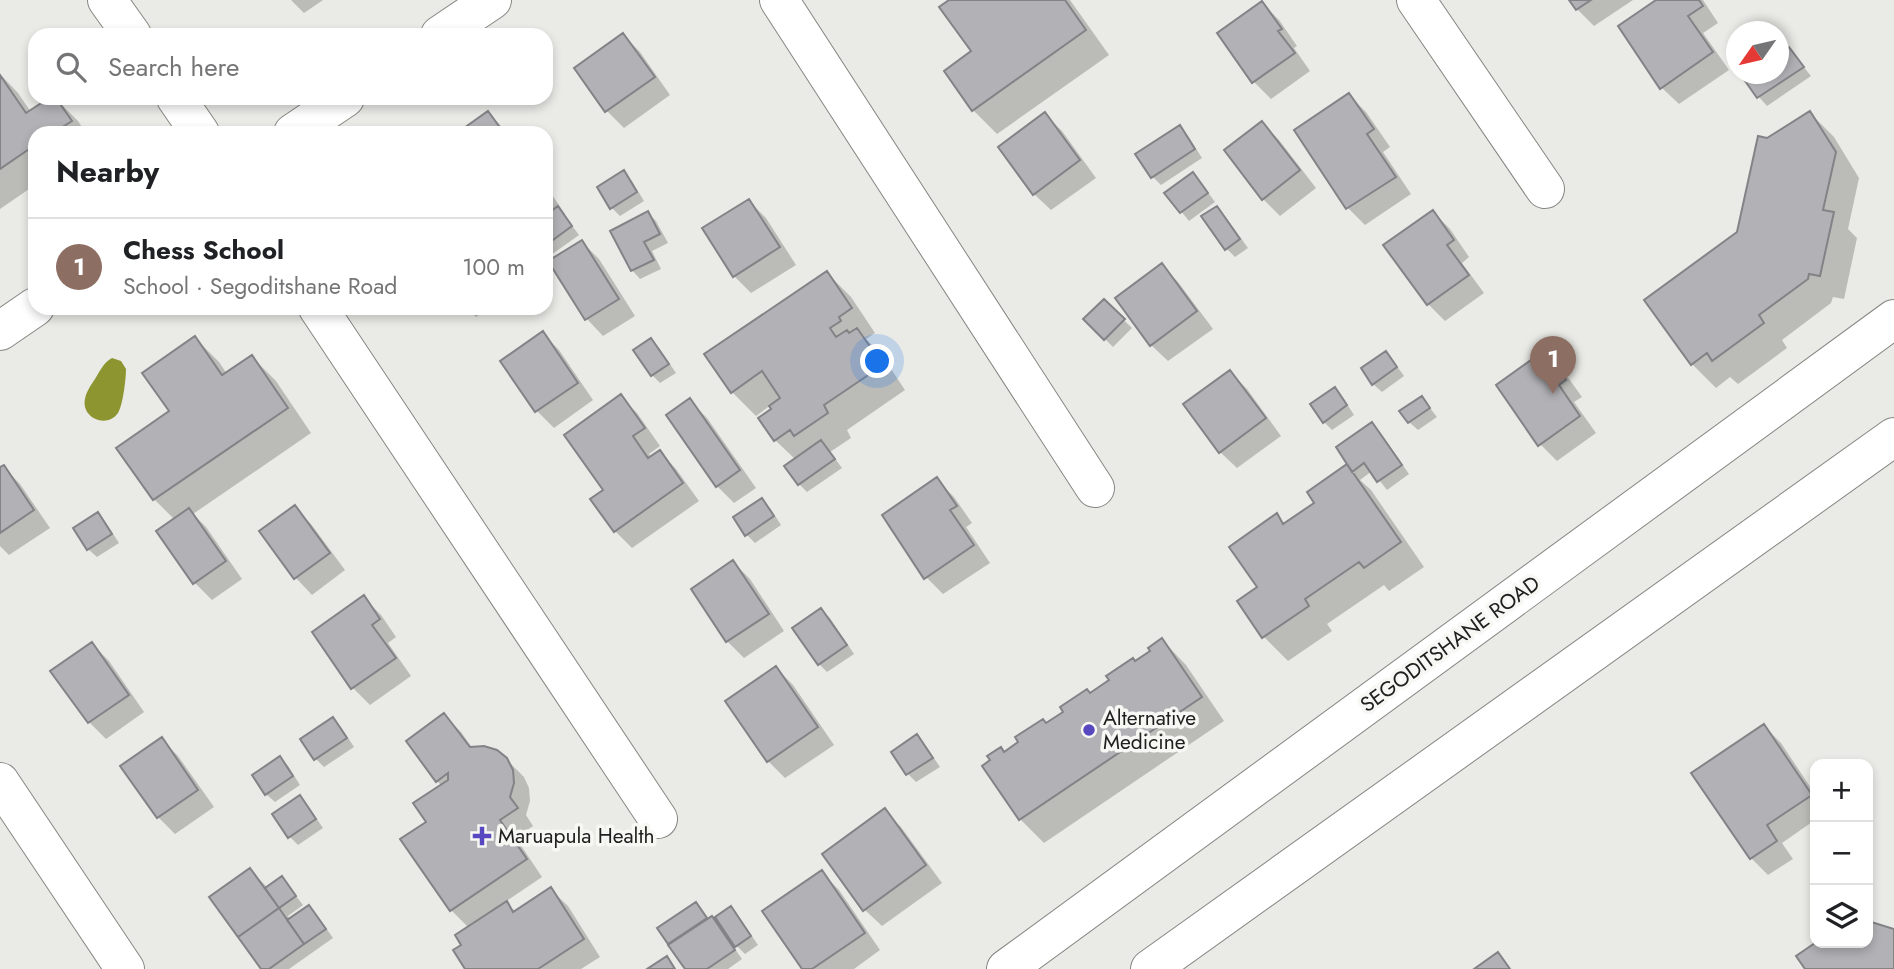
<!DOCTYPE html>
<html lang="en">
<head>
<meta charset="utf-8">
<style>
  body { margin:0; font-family:Jost,sans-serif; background:#f6f6f6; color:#202124 }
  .controls { position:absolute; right:21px; bottom:21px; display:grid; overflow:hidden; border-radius:14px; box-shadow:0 4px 10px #0003 }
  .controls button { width:63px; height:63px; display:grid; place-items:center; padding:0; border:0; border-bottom:2px solid #e0e0e0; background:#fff; color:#202124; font:35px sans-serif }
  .compass { position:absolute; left:1726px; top:21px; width:63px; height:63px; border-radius:50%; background:#fff; box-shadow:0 4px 10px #0003; rotate:236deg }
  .you { position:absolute; left:878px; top:362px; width:24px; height:24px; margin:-18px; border:5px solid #fff; border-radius:50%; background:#1a73e8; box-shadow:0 0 0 10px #1a73e833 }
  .badge { display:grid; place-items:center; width:46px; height:46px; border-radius:50%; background:#5848c0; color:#fff; font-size:23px; font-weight:700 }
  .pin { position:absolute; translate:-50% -58px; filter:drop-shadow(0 2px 4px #0008) }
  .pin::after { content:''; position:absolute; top:37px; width:24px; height:21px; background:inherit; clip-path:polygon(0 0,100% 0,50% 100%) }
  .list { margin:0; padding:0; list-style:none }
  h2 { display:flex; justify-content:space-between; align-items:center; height:91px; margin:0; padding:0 28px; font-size:30px }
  h2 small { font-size:23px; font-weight:400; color:#757577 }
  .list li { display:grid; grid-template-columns:46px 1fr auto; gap:21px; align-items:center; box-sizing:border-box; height:98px; padding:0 28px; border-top:2px solid #e0e0e0 }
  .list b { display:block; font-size:26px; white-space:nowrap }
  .list p { margin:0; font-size:23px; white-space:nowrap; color:#757577 }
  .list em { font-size:23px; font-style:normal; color:#757577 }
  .icon { flex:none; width:38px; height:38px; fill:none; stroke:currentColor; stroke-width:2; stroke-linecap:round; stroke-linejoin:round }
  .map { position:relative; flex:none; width:1894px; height:969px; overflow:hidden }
  .search { position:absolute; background:#fff; box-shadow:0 4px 10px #0003; left:28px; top:28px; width:525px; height:77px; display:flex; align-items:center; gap:18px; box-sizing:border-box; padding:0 24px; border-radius:21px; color:#757577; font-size:26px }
  .panel { position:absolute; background:#fff; box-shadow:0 4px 10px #0003; left:28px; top:126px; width:525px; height:189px; border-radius:21px }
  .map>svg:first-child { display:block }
  .water { fill:#8c952f }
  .shadow { fill:#0003 }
  .building { fill:#b2b2b6; stroke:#838387; stroke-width:2 }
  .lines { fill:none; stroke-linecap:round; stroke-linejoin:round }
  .minor-casing { stroke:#868682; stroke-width:40 }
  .major-casing { stroke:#868682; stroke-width:40 }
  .minor { stroke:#fff; stroke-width:38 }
  .major { stroke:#fff; stroke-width:38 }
  .poi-dot { fill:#5848c0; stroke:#f7f8f3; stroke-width:2.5 }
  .labels { text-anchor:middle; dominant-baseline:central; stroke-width:7; stroke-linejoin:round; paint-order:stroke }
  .street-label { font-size:21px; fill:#20201e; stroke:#f7f8f3 }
  .poi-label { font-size:21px; fill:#20201e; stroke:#f7f8f3; text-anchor:start }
</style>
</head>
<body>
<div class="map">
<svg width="1894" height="969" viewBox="0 0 1894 969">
  <rect width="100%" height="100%" fill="#eaeae6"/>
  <!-- water -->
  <path class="water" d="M112 358 121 361 126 369C126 379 123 405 118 413 107 429 81 418 85 399 86 392 91 385 95 379 100 371 103 363 112 358Z"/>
  <!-- shadow -->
  <path class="shadow" d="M291 0H323L304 13Z
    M952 0H1070L1109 55 997 134 973 110 974 52Z
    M1571 0H1633L1594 26 1577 9Z
    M1659 0H1703L1718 23 1703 33 1729 70 1679 104 1662 88Z
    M1262 3 1279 20 1297 46 1294 48 1310 71 1271 99 1254 82Z
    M623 35 640 52 670 95 624 128 607 111Z
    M1789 49 1811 76 1767 106 1759 97 1745 78 1752 74H1778Z
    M0 74 18 93 31 112 52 98H55L78 121 86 133H35V185L0 209Z
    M1349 95 1366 112 1390 147 1383 152 1411 194 1365 225 1348 208 1296 130Z
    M488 113 508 133H460Z
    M1810 113 1834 137 1859 178 1848 229 1857 238 1844 299 1833 297 1831 303 1782 340 1787 348 1738 384 1730 377 1716 388 1692 364 1739 233Z
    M1045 115 1062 131 1096 178 1051 210 1034 194Z
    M1262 123 1279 140 1316 188 1280 216 1263 199Z
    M1180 127 1188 136 1202 158 1161 185 1152 176Z
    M624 173 632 181 644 201 620 216 611 207Z
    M1201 183 1215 202 1189 221 1167 194Z
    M546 186 565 214 564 215 579 235 547 258Z
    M749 201 766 218 796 265 751 293 734 276Z
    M1217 208 1225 216 1248 248 1235 257 1227 249 1204 217Z
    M1433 212 1450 229 1469 257 1462 263 1484 293 1445 321 1428 304Z
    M648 213 656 221 668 243 652 251 661 269 640 279 632 270Z
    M582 242 599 259 635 316 603 336 587 319Z
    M1161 265 1178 282 1213 329 1168 361 1151 345Z
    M827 273 851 297 875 333 866 339 881 354 905 390 847 430 851 438 830 452 842 468 807 492 799 484 796 460 775 440 774 409 771 405 756 416 732 392Z
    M1104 301 1132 328 1113 347 1085 319Z
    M467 308H488L476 317Z
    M542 333 559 350 593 400 554 428 537 411 502 361Z
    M195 338 219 362 227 374 252 357 276 381 311 433 193 514 206 527 242 579 212 600 195 583 158 532 175 520 154 499 119 448 171 412Z
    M651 340 659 348 676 373 660 383 652 375Z
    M1545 352 1562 369 1582 397 1574 402 1596 433 1557 461 1540 444Z
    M1386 353 1394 362 1404 376 1382 392 1373 384Z
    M1230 372 1247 389 1281 436 1237 468 1220 452Z
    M1335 390 1343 398 1354 415 1332 430 1324 422Z
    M620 397 637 413 660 446 649 454 652 458 660 452 676 469 699 501 632 548 615 531 593 499 605 490Z
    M1422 398 1437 417 1418 430 1409 422Z
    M690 401 707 418 756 488 734 503 717 486 669 416Z
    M1372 424 1380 432 1409 474 1387 490 1372 471 1360 480 1371 490 1424 567 1389 591 1384 585 1327 624 1332 631 1288 661 1264 637 1239 602 1260 588 1276 516 1285 524 1317 503 1350 465Z
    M3 467 20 484 50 528 9 555 0 546V470Z
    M937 480 954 497 972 523 966 527 990 563 943 594 926 577Z
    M762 500 770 508 781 525 755 543 746 534Z
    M294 507 311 524 345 570 312 595 296 578 262 531Z
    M97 514 106 523 119 543 97 557 88 549Z
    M733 562 750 579 784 631 744 658 727 641 693 589Z
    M364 598 381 615 396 637 388 643 411 676 370 705 353 688Z
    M821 610 830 618 854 654 827 672 819 664Z
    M1162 640 1186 665 1224 721 1044 843 1020 819 1004 754 1153 652Z
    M92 644 109 661 144 712 106 739 89 722Z
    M776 668 793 685 834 745 785 778 768 761 728 702Z
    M444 715 461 732 473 749 506 759 524 777 529 788 530 801 526 815 533 826 516 838 542 877 505 902 516 912 551 890 568 906 600 957 581 969H467L463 945 469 928 451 910 428 822 442 786 437 781Z
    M333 719 341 727 354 747 324 767 316 759 303 739Z
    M1764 726 1781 743 1815 794V820L1782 843 1793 859 1768 875 1751 858 1694 773Z
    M917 737 925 745 940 767 916 782 908 774Z
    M161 739 178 756 214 807 175 834 158 817 122 766Z
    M280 758 288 766 300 785 275 802 266 794Z
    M300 797 308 806 323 828 298 845 290 837Z
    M884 811 901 827 942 883 882 926 865 910Z
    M250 870 267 887 282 878 303 905 288 916 290 920 309 907 317 915 333 938 289 969H263Z
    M822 873 839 890 880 950 854 969H804Z
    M696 904 709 920 712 918 725 931 730 909 739 917 758 945 745 954 732 941 730 942 742 959 728 969H687L659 929Z"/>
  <!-- building -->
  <path class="building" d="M949 0H1065L1086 30 972 111 944 71 971 51 939 7Z
    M1569 0H1591L1576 10Z
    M1656 0H1699L1703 6 1688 16 1713 52 1660 89 1618 26Z
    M1262 1 1282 29 1278 31 1295 53 1252 83 1217 33Z
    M623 33 655 77 605 112 574 68Z
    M1789 47 1804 67 1757 98 1743 78 1749 74H1778V54Z
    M0 75 26 113 49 98H56L72 121 53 133H35V145L0 169Z
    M1349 93 1374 129 1367 134 1396 177 1346 209 1294 130Z
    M488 111 504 133H457Z
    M1810 111 1836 152 1823 210 1834 212 1820 276 1809 274 1808 279 1759 315 1764 323 1712 361 1707 353 1691 365 1644 300 1737 232 1758 136 1767 138Z
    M1045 112 1080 160 1033 195 998 147Z
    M1262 121 1300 170 1262 200 1224 150Z
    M1180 125 1195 149 1151 178 1135 154Z
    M624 170 637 192 610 209 597 187Z
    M1193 172 1208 193 1180 213 1164 193Z
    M749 199 780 247 733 277 702 228Z
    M558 206 572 226 546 245V215Z
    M1217 206 1240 239 1225 250 1201 216Z
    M1433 210 1454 240 1447 245 1469 275 1427 305 1383 245Z
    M648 211 660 234 644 242 654 260 631 271 610 231Z
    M582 240 619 299 585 320 548 261Z
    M1162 263 1197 311 1150 346 1115 298Z
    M827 271 852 308 839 317 841 321 830 328 836 337 847 330 849 333 857 328 883 365 824 405 828 413 794 436 790 430 774 441 758 418 771 409 769 406 780 398 762 371 731 393 704 354Z
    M1104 299 1125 319 1104 340 1083 319Z
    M543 331 578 383 535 412 500 361Z
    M195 336 222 375 252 355 288 408 153 500 116 448 169 411 142 373Z
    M651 338 669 364 651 376 633 350Z
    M1545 350 1566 380 1559 385 1580 416 1538 446 1496 385Z
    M1386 351 1397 367 1372 385 1361 368Z
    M1230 370 1266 418 1219 453 1183 404Z
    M1335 387 1347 405 1323 423 1310 404Z
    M621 394 645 428 633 436 648 458 660 450 683 483 614 532 590 499 603 490 564 435Z
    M1422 396 1430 408 1408 423 1399 411Z
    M690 398 740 470 716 487 666 415Z
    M1372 422 1402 465 1377 482 1364 463 1352 472 1336 447Z
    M821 440 835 459 798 485 784 466Z
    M1347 464 1401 542 1364 568 1359 562 1305 599 1309 606 1262 638 1237 601 1257 587 1229 547 1277 513 1283 524 1314 503 1307 492Z
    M4 465 34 510 0 533V467Z
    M937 477 957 506 950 510 974 545 924 579 882 515Z
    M762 498 774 516 745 536 733 517Z
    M295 505 330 553 294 579 259 531Z
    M189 508 226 561 193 584 156 531Z
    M98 512 112 534 87 550 73 528Z
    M733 560 769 614 726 642 691 589Z
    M364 595 380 619 372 625 396 658 351 689 312 632Z
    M821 608 847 645 818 665 792 628Z
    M1162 638 1202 697 1019 820 982 766 990 760 987 756 1001 747 1004 752 1018 742 1015 737 1043 719 1046 723 1063 712 1060 707 1087 689 1090 693 1109 680 1106 676 1133 658 1135 661 1150 651 1148 648Z
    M92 642 129 695 88 723 50 671Z
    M776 666 818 727 767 762 725 701Z
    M444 713 470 747 484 746 497 750 507 758 513 770 514 783 510 797 518 808 500 820 527 859 450 911 400 839 426 822 413 803 448 780V773L436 782 406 741Z
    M333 717 347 738 314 760 300 739Z
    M1764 724 1812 795 1767 825 1777 841 1750 859 1691 773Z
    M917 734 933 758 906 775 891 752Z
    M162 737 198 790 157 818 120 766Z
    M280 756 293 776 265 795 252 775Z
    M300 795 316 819 288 838 272 814Z
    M885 808 926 865 863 911 822 854Z
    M250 868 279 908 238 937 209 897Z
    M822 870 865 933 812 969H802L762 911Z
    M282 876 296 896 279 908 265 888Z
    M551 887 584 939 538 969H465L453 950 461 945 455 935 507 901 513 912Z
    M696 902 707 918 668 944 657 928Z
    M309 905 326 929 304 944 287 920Z
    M731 906 751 936 735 947 715 917Z
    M279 908 304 944 269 969H261L238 937Z
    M712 916 735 950 707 969H685L668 945Z
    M1868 921 1894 929V969H1805L1796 956 1815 943H1868Z
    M1498 952 1510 969H1474Z
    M667 956 675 969H647Z"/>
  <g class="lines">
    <defs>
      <path id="minor" d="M107 0 132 35
        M779 0 1095 488
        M1416 0 1545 189
        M440 35 492 0
        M176 98 200 133
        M293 133 345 98
        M318 308 658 819
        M0 331 35 307
        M0 782 125 969"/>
      <path id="major" d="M1006 969 1894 319
        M1150 969 1894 437"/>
    </defs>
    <!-- minor casing -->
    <use href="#minor" class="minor-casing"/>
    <!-- major casing -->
    <use href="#major" class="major-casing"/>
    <!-- minor -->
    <use href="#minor" class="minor"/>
    <!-- major -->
    <use href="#major" class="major"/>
  </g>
  <!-- markers -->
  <g class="poi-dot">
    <circle cx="1089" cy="730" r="7"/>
    <path d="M478.5 825.5h7v7h7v7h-7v7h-7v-7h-7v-7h7z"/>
  </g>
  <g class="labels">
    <!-- street labels -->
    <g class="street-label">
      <text transform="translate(1450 644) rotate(-36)">SEGODITSHANE ROAD</text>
    </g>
    <!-- poi labels -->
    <g class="poi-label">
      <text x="1103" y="718">Alternative<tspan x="1103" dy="24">Medicine</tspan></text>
      <text x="498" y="836">Maruapula Health</text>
    </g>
  </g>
</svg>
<div class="controls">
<button>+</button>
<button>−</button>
<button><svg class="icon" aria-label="layers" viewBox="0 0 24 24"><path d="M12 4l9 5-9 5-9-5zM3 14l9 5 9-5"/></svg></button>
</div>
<svg class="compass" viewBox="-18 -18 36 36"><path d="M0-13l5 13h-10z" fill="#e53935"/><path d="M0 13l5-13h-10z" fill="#757577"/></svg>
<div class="you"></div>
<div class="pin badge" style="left:1553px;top:394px;background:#8d6e63">1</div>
<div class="search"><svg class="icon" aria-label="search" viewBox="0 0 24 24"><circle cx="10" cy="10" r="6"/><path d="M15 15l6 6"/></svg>Search here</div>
<section class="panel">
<h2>Nearby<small></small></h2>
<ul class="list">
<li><span class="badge" style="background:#8d6e63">1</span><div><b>Chess School</b><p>School · Segoditshane Road</p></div><em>100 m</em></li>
</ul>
</section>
</div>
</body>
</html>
